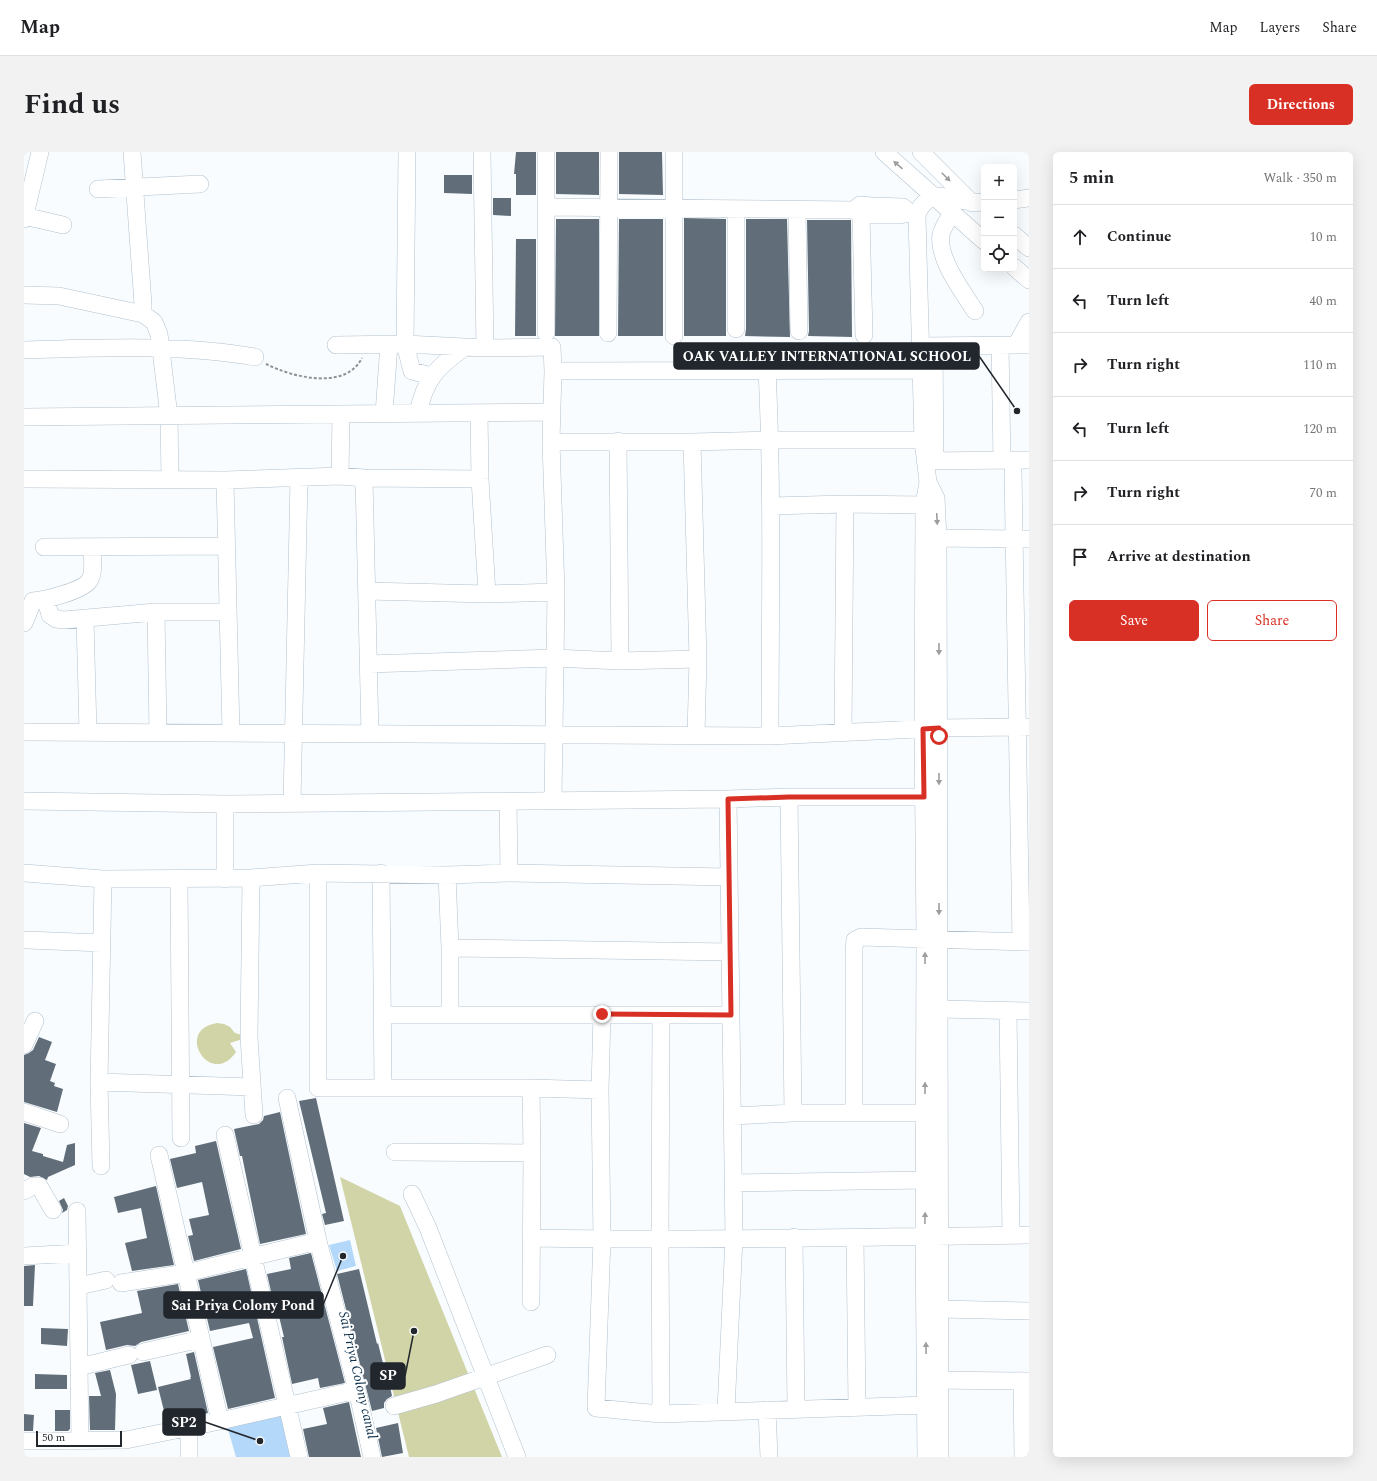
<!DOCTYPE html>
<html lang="en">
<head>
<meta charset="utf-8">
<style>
  body { margin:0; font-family:Spectral,serif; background:#f2f2f2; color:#202124 }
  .controls { position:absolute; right:12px; top:12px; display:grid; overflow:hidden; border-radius:6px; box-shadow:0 4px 16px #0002 }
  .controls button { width:36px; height:36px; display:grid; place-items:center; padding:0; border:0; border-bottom:1px solid #e0e0e0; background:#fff; color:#202124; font:20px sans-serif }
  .scale { position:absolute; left:12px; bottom:10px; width:86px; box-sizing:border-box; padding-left:4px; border:2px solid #22272d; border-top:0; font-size:11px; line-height:14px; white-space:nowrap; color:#22272d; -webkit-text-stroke:3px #fff; paint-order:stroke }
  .stop { position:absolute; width:12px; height:12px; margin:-9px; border:3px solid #d93025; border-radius:50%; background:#fff }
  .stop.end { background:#d93025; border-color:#fff; box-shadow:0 1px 4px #0008 }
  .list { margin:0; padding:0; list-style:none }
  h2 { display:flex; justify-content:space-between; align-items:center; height:52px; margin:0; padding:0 16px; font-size:17px }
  h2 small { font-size:13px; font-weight:400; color:#757577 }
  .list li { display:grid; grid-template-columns:26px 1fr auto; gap:12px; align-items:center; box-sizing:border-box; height:64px; padding:0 16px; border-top:1px solid #e0e0e0 }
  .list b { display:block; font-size:15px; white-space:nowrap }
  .list em { font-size:13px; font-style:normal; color:#757577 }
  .actions { display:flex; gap:8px; padding:12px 16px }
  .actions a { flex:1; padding:9px 0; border:1px solid #d93025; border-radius:6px; text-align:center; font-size:14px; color:#d93025 }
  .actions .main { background:#d93025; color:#fff }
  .icon { flex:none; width:22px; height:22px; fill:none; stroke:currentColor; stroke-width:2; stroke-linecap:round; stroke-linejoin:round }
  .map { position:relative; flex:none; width:1005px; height:1305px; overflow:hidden; border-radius:6px }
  header { display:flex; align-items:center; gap:24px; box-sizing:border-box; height:56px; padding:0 20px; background:#fff; border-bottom:1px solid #e0e0e0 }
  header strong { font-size:19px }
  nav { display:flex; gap:22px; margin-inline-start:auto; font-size:14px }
  .intro { display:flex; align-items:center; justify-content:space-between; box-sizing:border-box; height:96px; padding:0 24px }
  h1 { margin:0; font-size:28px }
  .button { padding:10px 18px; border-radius:6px; background:#d93025; color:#fff; font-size:14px; font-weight:700 }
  main { display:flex; gap:24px; padding:0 24px }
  aside { flex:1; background:#fff; border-radius:6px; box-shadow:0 4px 16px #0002 }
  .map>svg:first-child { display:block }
  .green { fill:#d1d4a6 }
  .water { fill:#b3d8f9 }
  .building { fill:#616e7a }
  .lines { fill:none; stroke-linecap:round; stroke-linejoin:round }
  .minor-casing { stroke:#b2c1ce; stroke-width:18 }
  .path { stroke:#8e9296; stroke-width:2; stroke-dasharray:3 2; stroke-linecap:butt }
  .minor { stroke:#fff; stroke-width:17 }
  .oneway { fill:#9c9ea0 }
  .route { stroke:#d93025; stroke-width:5 }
  .labels { text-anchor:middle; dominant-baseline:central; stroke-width:4; stroke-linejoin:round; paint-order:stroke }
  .water-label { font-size:14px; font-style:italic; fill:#0d314c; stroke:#fff }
  .leader { fill:none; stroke:#22272d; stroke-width:1.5 }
  .callout-dot { fill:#22272d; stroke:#fff; stroke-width:1.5 }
  .callout { fill:#22272d; stroke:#22272d; stroke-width:1.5 }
  .callout-label { font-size:14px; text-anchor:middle; font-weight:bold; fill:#fff }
</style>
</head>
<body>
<header>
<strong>Map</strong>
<nav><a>Map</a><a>Layers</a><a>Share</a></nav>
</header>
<div class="intro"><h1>Find us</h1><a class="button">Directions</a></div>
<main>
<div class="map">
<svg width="1005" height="1305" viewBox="0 0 1005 1305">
  <rect width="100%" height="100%" fill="#f8fcfe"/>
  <!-- green -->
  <path class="green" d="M193 871 200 872 206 875 211 881 225 885 206 891 212 900C187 937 149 878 193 871Z
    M316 1025 376 1054 478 1305H385Z"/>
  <!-- water -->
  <path class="water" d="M326 1088 332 1114 313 1119 305 1093Z
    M260 1261 268 1305H212L203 1274Z"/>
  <!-- building -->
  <path class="building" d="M492 0H512V43H492V22H490Z
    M532 0H575V43L532 42Z
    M595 0H638L639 43 595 42Z
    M420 23H448V42L420 41Z
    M469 46H487V64L469 63Z
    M660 66 702 67V184H660Z
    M532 67H575V184H531Z
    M595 67H639V184H594Z
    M722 67H763L766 185 721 184 722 177Z
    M783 68H827L828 185 784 184 785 179Z
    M492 87H512V184H491Z
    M15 885 28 890 21 908 32 912 26 929 31 931 30 934 39 937 33 960 0 950V903L5 901 9 898Z
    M292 946 320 1069 301 1073 298 1062 302 1061 275 949Z
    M256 960 282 1082 236 1092 218 1004H216L210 977 235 972 239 968 240 964Z
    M0 971 17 976 8 999 19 1002V1004L39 1010 43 993 51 991V1013L24 1025 23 1028 15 1024 6 1025 0 1022Z
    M192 989 217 1097 170 1109 164 1084 169 1083 165 1067 185 1063 178 1030 153 1036 146 1007 172 1001 171 994Z
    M132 1034 150 1113 108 1119 101 1091 123 1086 117 1056 94 1061 90 1045Z
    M40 1046 44 1054 43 1058 38 1061 39 1058 35 1049Z
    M287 1101 321 1231 296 1236 294 1226 268 1232 258 1185H260L252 1152 250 1153 243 1122 267 1117 265 1106Z
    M11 1113 9 1154H0V1114Z
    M222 1117 251 1246 204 1257 189 1195 229 1186 225 1171 186 1179 174 1128Z
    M335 1117 353 1192 354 1191 362 1224H364L368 1244 363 1247 360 1251V1256L348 1259 313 1122Z
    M154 1132 165 1179 117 1190 111 1194 103 1193 82 1198 76 1170 118 1161 113 1139Z
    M17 1176 44 1177 43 1194 17 1192Z
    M170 1200 184 1261 176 1263 175 1261 158 1265 157 1263 142 1267 134 1235 167 1227 166 1225H167L162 1202Z
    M126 1209 133 1238 114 1242 107 1213Z
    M86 1218 92 1242 91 1278H66L65 1244H77L71 1221Z
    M11 1222 43 1223V1237H11Z
    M325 1250 337 1305H285L279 1277 303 1272 299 1256Z
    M31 1258H46V1277L44 1279H31Z
    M0 1262 10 1263 9 1279H0Z
    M374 1271 379 1301 358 1305 352 1276Z"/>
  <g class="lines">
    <defs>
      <path id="minor" d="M108 0 119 152V162
        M383 0 381 192 388 219 407 224
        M458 0 461 196
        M522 0V181
        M650 0V184
        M860 0 960 89
        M897 0 948 51
        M74 37 176 32
        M990 48 1005 46
        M522 55 830 58
        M712 57V177
        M773 58 775 179
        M886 61 879 55 848 54 836 53 830 58 837 63H876L886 61H893
        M928 61C924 68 918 76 917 83 913 106 939 140 951 159
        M837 63 840 183
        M0 64 39 73
        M0 67 16 0
        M990 83 1005 96
        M990 115 1005 128
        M0 143 35 144 119 162 130 170 135 182 145 264 146 327
        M584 181 585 0
        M312 193 381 192 461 196 528 195 529 219 527 290 532 440 529 649
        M976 193 978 308
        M992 193 1005 170
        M899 194 1005 193
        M910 194 911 309
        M0 198C76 196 155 192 231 205
        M743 218C749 340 746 462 746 584
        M529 219 898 218
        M394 261C401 227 413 215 441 195
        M455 261 456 327 463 442
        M360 262 365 192
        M0 265 528 260
        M594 289 596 509
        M527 290H668L746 288H899
        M668 290 674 507 672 583
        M901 309 1005 308
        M989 320 997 790
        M316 324 317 262
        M340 326 346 582
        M0 327 201 328 316 324 340 326 456 327
        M201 328 207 581
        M904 330 912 346 914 386 916 1305
        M747 354 821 352 900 353
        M914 386 1005 387
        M20 395 203 394
        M343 439 463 442 532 440
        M22 448 26 463 32 467 40 468 132 460H204
        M132 460 134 580
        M61 466 64 580
        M0 471 9 449C21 448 58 439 65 429 71 421 68 404 68 395
        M344 512 530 506 596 509 674 507
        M0 580 746 584 915 576 1005 575
        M819 580 821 352
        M765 645 769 961
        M0 649 201 652 704 647 765 645H900
        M484 649 485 721
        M268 651 275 326
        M0 721 79 727 227 726 294 721 423 723 485 721 705 725
        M294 721V936H507L576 938
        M357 721 359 936
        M423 723 426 796V863H707
        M227 726 225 885 230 963
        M155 727 157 986
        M201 727V652
        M3 788 78 791
        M426 796 706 800
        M916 857 1005 859
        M984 859 987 1083
        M578 862 576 938 578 1087 572 1256 637 1262 903 1253
        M358 863H426
        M0 893 11 869
        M75 930 228 935
        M263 946 294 1089 333 1238 348 1305
        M0 960 36 972
        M830 961V797L831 788 837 785 1005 790
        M708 964 769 961H901
        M201 983 275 1305
        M371 1000 508 1001 507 936
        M135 1003 196 1269
        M77 1014 75 930 79 727
        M709 1031 901 1028
        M0 1039 9 1034H15L29 1058
        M388 1042 404 1076 493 1305
        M53 1059 56 1289
        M770 1085 772 1257
        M831 1085 833 1255
        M508 1086C673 1089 839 1085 1005 1083
        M0 1104 54 1101
        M97 1131 162 1121 294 1089
        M55 1134 82 1128
        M507 1150 508 1001
        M915 1157 1005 1159
        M119 1200 177 1187
        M55 1215 105 1203
        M905 1228 1005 1229
        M998 1229 999 1305
        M370 1254 412 1242 523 1203
        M743 1258 745 1305
        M702 1259 710 1086 704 647
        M637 1262 636 1086 637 863
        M0 1289 102 1288 196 1269 333 1238
        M165 1305V1275
        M902 1305 900 1085 901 787 899 577 900 353 904 330 899 288 893 64C894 57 901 48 909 45 918 42 937 49 947 50 951 51 956 50 960 50"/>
    </defs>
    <!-- minor casing -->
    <use href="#minor" class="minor-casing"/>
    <!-- path -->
    <path class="path" d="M242 212C268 225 321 239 338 206"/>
    <!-- minor -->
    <use href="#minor" class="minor"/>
  </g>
  <!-- one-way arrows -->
  <defs><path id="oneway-solid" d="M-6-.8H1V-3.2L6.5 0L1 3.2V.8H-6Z"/></defs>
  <g class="oneway">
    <use href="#oneway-solid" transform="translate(874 13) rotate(-139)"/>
    <use href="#oneway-solid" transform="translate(922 25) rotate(45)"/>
    <use href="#oneway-solid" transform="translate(913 367) rotate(87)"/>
    <use href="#oneway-solid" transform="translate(915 497) rotate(90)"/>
    <use href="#oneway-solid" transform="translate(915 627) rotate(90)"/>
    <use href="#oneway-solid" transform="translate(915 757) rotate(90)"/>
    <use href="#oneway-solid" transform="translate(901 806) rotate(-90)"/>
    <use href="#oneway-solid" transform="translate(901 936) rotate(-90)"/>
    <use href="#oneway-solid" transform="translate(901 1066) rotate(-89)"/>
    <use href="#oneway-solid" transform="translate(902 1196) rotate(-91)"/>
  </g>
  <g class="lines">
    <!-- route -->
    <path class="route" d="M578 862 707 863 704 647 765 645H900L899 577 915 576V584"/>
  </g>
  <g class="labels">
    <!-- water labels -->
    <g class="water-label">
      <text transform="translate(334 1223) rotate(77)">Sai Priya Colony canal</text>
    </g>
  </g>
  <!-- callouts -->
  <path class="leader" d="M993 259L955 204M319 1104L299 1153M390 1179L381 1224M236 1289L181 1270"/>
  <g class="callout-dot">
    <circle cx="993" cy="259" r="4"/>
    <circle cx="319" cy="1104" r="4"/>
    <circle cx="390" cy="1179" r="4"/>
    <circle cx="236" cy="1289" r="4"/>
  </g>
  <g class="callout">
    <rect x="650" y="191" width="305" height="26" rx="4"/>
    <rect x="140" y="1140" width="159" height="26" rx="4"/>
    <rect x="347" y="1211" width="34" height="26" rx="4"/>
    <rect x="139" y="1257" width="42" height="26" rx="4"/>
  </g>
  <g class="callout-label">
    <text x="803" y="209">OAK VALLEY INTERNATIONAL SCHOOL</text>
    <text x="219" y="1158">Sai Priya Colony Pond</text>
    <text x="364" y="1228">SP</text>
    <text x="160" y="1275">SP2</text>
  </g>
</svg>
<div class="controls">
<button>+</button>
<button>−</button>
<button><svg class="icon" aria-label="locate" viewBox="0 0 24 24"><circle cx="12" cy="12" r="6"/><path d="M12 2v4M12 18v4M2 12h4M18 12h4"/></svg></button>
</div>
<div class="scale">50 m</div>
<div class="stop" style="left:915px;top:584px"></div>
<div class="stop end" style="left:578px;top:862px"></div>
</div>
<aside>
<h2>5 min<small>Walk · 350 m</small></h2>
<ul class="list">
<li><svg class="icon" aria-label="ahead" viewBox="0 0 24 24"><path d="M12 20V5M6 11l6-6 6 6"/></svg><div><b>Continue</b></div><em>10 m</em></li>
<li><svg class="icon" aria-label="left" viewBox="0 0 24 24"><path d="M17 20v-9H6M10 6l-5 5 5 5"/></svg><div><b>Turn left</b></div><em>40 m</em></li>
<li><svg class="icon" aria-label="right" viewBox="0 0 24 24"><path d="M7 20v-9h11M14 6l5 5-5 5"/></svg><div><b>Turn right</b></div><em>110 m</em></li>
<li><svg class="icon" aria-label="left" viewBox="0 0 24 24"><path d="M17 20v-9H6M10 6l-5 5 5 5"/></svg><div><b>Turn left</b></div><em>120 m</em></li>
<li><svg class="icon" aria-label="right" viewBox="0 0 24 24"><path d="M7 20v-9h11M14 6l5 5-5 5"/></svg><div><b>Turn right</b></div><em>70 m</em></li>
<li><svg class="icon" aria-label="arrive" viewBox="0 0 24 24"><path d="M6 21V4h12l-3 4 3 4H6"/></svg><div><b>Arrive at destination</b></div></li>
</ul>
<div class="actions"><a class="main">Save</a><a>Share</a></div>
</aside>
</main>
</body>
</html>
